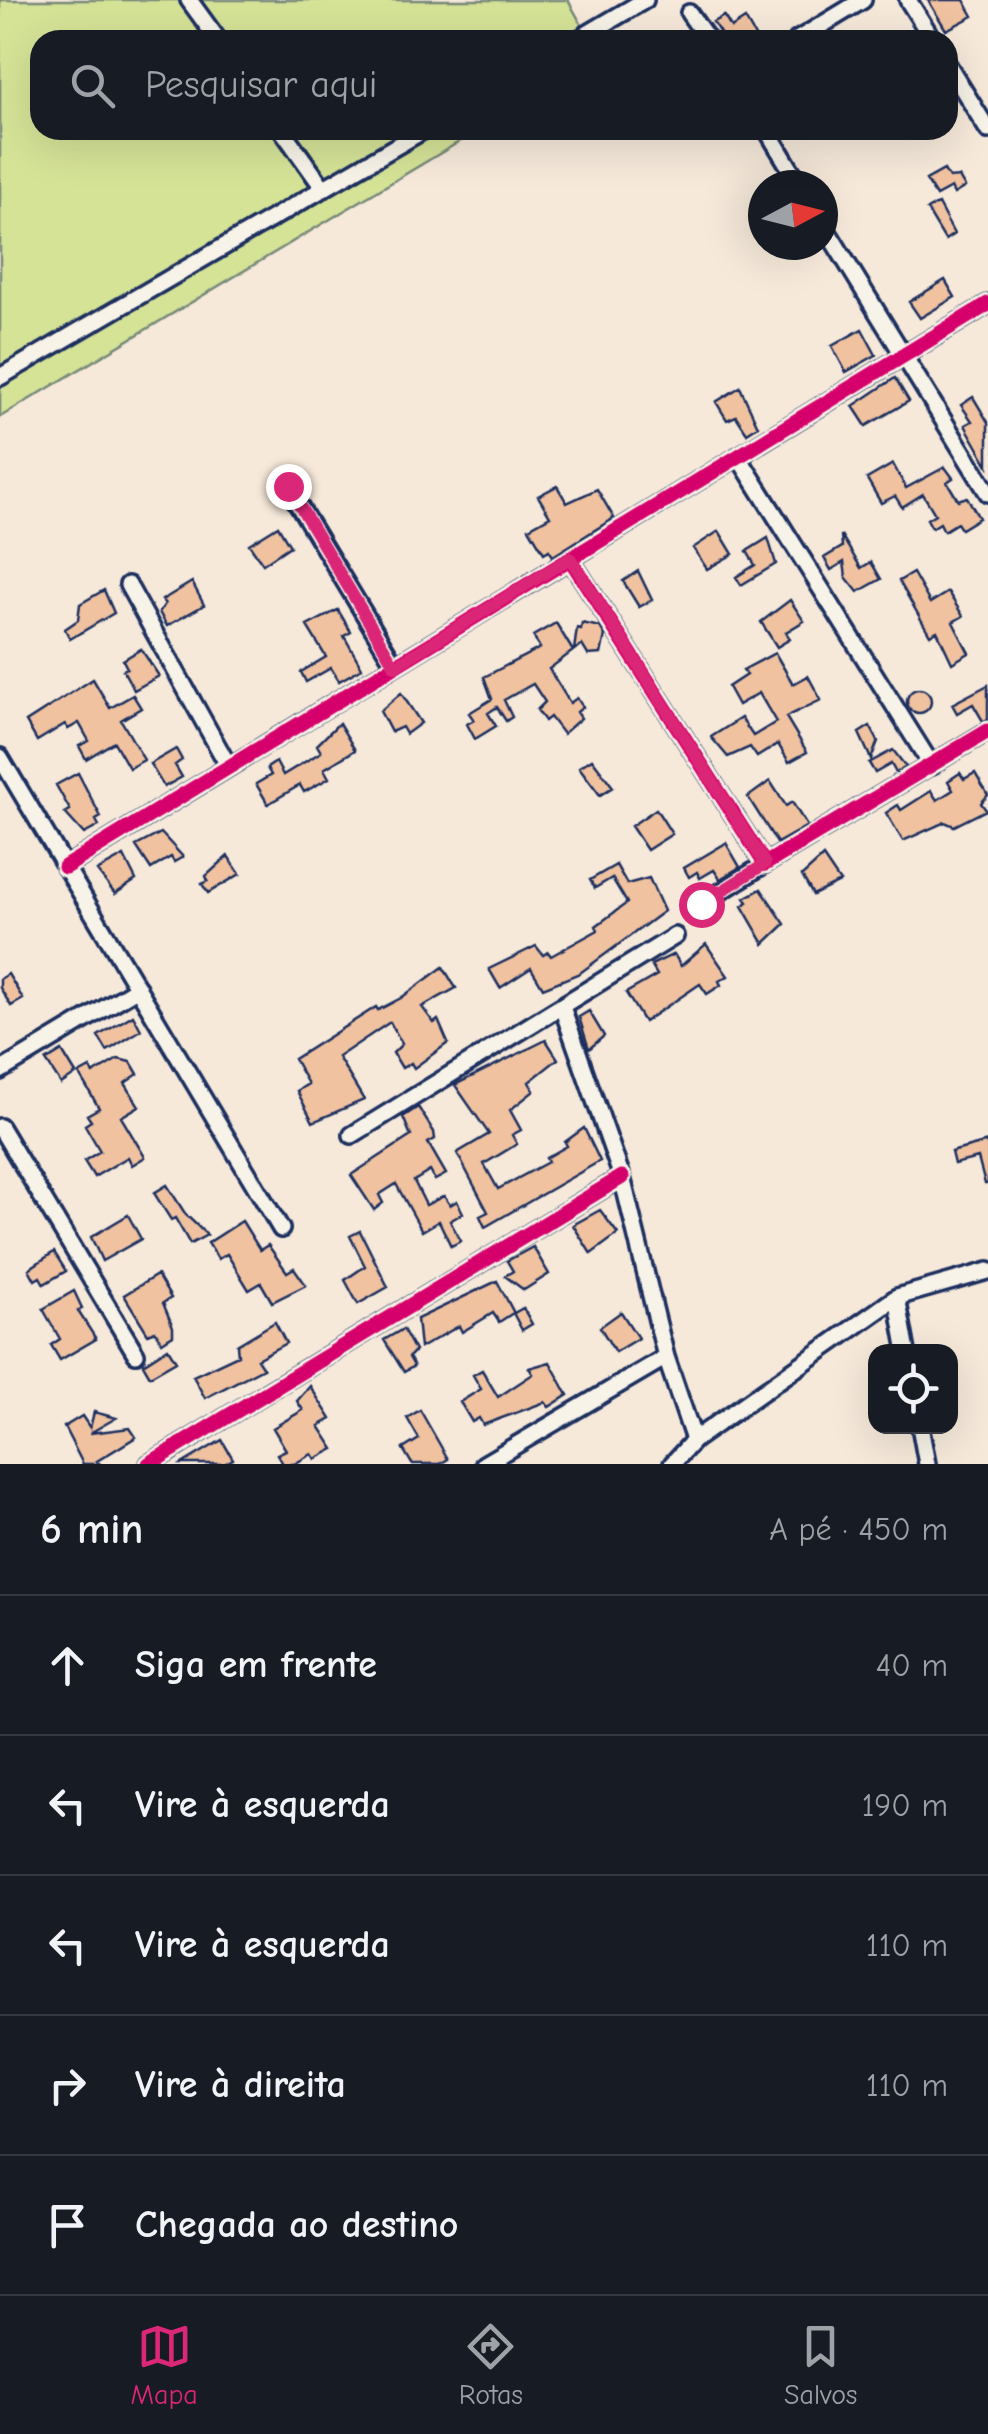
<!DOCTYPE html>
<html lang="pt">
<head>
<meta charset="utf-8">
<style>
  body { margin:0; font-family:"Comic Neue",sans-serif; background:#242831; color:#f1f3f6 }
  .controls { position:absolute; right:30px; bottom:30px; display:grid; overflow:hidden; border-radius:20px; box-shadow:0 10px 40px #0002 }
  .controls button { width:90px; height:90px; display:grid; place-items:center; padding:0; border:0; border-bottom:2px solid #363941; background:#171b24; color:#f1f3f6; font:50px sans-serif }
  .compass { position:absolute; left:748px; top:170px; width:90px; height:90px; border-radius:50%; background:#171b24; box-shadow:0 10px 40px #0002; rotate:83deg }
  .stop { position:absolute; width:30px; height:30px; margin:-22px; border:8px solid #db2777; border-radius:50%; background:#fff }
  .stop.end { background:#db2777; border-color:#fff; box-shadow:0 2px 10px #0008 }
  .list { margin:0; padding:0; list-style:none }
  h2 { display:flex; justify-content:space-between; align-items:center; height:130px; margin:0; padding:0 40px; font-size:42px }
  h2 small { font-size:32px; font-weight:400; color:#9ea1a6 }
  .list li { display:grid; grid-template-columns:65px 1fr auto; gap:30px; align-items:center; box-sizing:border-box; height:140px; padding:0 40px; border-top:2px solid #363941 }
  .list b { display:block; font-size:38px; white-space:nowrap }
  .list em { font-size:32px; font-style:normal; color:#9ea1a6 }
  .icon { flex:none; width:55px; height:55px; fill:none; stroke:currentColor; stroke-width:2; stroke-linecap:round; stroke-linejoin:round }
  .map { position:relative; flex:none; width:988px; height:1464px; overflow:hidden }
  .search { position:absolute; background:#171b24; box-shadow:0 10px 40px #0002; left:30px; right:30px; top:30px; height:110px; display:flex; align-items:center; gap:25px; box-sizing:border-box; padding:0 35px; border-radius:30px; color:#9ea1a6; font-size:38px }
  .sheet { height:830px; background:#171b24 }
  nav { display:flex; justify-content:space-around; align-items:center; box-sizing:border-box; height:140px; border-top:2px solid #363941; background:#171b24; font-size:28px; color:#9ea1a6 }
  nav a { display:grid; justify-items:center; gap:5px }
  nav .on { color:#db2777 }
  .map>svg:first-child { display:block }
  .green { fill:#d5e397; stroke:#78897a; stroke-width:2.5 }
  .building { fill:#f0c2a0; stroke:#1b2f5e; stroke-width:2.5 }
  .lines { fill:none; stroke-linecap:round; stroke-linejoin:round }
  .minor-casing { stroke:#1b2f5e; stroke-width:22 }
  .minor { stroke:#f7f3e8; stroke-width:15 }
  .cycleway-casing { stroke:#f7f3e8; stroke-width:21 }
  .cycleway { stroke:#d6006c; stroke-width:15 }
  .route { stroke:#db2777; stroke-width:12 }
</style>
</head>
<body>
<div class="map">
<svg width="988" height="1464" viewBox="0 0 988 1464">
  <rect width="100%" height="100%" fill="#f6e9da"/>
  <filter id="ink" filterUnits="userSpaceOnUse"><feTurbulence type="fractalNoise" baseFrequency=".01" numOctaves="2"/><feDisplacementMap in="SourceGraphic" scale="20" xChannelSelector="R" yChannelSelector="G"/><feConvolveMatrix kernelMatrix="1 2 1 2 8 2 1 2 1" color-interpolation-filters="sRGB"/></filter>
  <g filter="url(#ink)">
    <!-- green -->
    <path class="green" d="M0 0H568L590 40H40V130H479L0 417Z"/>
    <!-- building -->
    <path class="building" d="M928 0H964L973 16 946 30Z
      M724 16 731 28 745 19 757 40H724L713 22Z
      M944 170 949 178 959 177 965 187 954 194 951 188 936 196 926 180Z
      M938 204 954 234 945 240 927 210Z
      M945 280 955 297 920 318 909 302Z
      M862 329 876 355 846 372 832 346Z
      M895 378 909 401 866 426 853 406Z
      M740 387 758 426 747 433 736 416 727 420 716 402Z
      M973 397 988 422V465L965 425 972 421 961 405Z
      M893 464 906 488 945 467 953 478 947 482 958 500 967 497 979 518 961 529 957 523 944 531 940 523 932 528 927 519 935 514 923 494 902 507 895 496 881 503 867 479Z
      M557 486 567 503 597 489 614 518 553 556 549 550 544 553 529 528 550 516 538 496Z
      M278 526 290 546 263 564 249 544Z
      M719 531 733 554 707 569 693 548Z
      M841 535 861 568 871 562 881 579 858 592 846 577 844 562 831 570 824 558 842 547Z
      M768 538 776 564 741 585 736 577 755 565 747 551Z
      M638 571 652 600 639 607 623 581Z
      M913 573 930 603 948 592 963 616 953 622 969 653 952 663 937 631 930 635 899 581Z
      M192 582 204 605 167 626 159 612 165 604 162 600Z
      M104 590 114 613 70 639 65 629 78 620 80 604Z
      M790 600 804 621 786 632 790 639 777 647 761 622Z
      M338 610 351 632 344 636 362 668 339 681 331 668 306 682 301 672 326 657 307 626Z
      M556 623 573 651 549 669 570 703 577 698 583 707 577 712 581 718 563 734 550 717 545 721 537 710 545 702 533 684 504 700 512 717 506 721 497 707 488 713 496 726 475 739 467 724 474 720 469 713 492 699 484 677 540 648 533 636Z
      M582 623 600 627 605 635 601 654 588 655 582 645 574 650 577 628 581 629Z
      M141 649 159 676 134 690 123 670 127 668 123 660Z
      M775 653 793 684 808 676 821 700 786 717 807 752 789 762 778 744 757 757 750 747 728 757 711 737 741 718 753 736 776 722 759 693 738 705 728 687 746 675 743 670Z
      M93 679 110 708 133 695 141 708 121 720 144 760 129 768 114 742 86 759 79 746 89 741 79 723 68 729 65 724 37 741 26 722Z
      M988 685V720L983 721 973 704 957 713 952 704Z
      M907 701a12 12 0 1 1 24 0a12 12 0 1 1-24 0Z
      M401 693 421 723 406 734 402 727 391 732 380 711Z
      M339 723 355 750 324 769 329 778 324 781 304 792 300 785 268 804 256 784 271 775 267 768 276 762 283 775 321 752 317 745Z
      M870 726 878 741 871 759 859 733Z
      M176 749 182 760 175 765 182 777 164 787 150 764Z
      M893 750 906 767 896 773 891 764 875 773 869 763Z
      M592 759 613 787 600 795 579 767Z
      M78 773 101 817 96 820 99 826 84 834 65 813 70 810 56 785Z
      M960 773 964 779 975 773 988 795 981 803 986 810 954 826 945 822 903 841 886 813 898 805 901 810 931 791 937 800 953 790 948 781Z
      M770 781 786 806 792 802 807 826 777 843 748 797Z
      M656 809 672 834 647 850 631 826Z
      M161 833 183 857 174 862 171 857 151 869 136 846Z
      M726 843 740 867 720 879 714 870 700 878 697 872 689 877 684 868Z
      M124 856 136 880 115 894 97 871Z
      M228 856 240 874 208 893 202 884 208 881 206 876Z
      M823 857 840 882 813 895 802 876Z
      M616 865 627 884 649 878 664 911 580 973 543 988 531 968 500 988 489 969 536 946 543 955 548 952 551 956 598 930 596 926 627 903 612 878 595 888 590 880Z
      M761 889 785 924 764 944 742 906 748 902 745 898Z
      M706 944 728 976 719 981 721 985 707 994 700 984 644 1022 626 993 657 975 651 965 674 954 681 966Z
      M443 967 456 988 422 1007 434 1023 438 1020 448 1043 414 1068 411 1063 402 1068 393 1053 402 1044 390 1022 338 1057 364 1100 313 1122 297 1091 308 1084 294 1059 376 1007 378 1010 401 998Z
      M8 974 23 999 11 1006 0 988V979Z
      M589 1011 604 1036 589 1049 579 1017Z
      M133 1015 141 1030 107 1051 98 1036Z
      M546 1040 558 1059 529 1082 534 1091 510 1110 521 1130 512 1135 517 1144 484 1164 498 1189 548 1162 546 1158 567 1146 565 1142 584 1128 600 1161 485 1227 480 1216 488 1212 457 1153 489 1134 455 1085Z
      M62 1051 76 1074 61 1084 46 1061Z
      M118 1059 131 1062 138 1074 125 1083 139 1106 121 1117 145 1157 132 1165 128 1157 94 1177 84 1161 100 1151 85 1125 91 1121 87 1115 99 1108 79 1074 90 1068 93 1074Z
      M418 1107 434 1132 435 1139 428 1143 446 1174 435 1180 430 1171 414 1181 426 1205 444 1196 450 1205 457 1201 463 1213 450 1221 461 1241 451 1246 439 1221 422 1231 396 1184 379 1195 383 1203 374 1210 351 1175 411 1136 403 1117Z
      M988 1142V1184H985L978 1158 954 1164 951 1152Z
      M167 1185 186 1215 207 1235 190 1244 175 1218 171 1220 154 1193Z
      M600 1210 618 1234 591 1254 573 1225Z
      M128 1215 141 1239 102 1261 91 1237Z
      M242 1221 260 1250 268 1245 287 1272 294 1268 306 1285 272 1302 261 1283 249 1290 227 1254 218 1259 208 1243Z
      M360 1231 388 1287 358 1304 345 1280 365 1266 350 1236Z
      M533 1247 549 1274 524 1290 505 1276 513 1271 507 1261Z
      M54 1252 66 1271 44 1284 40 1277 35 1280 29 1269Z
      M157 1275 171 1298 163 1303 173 1327V1335L162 1342 155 1331 148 1334 124 1295Z
      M497 1281 514 1313 523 1308 532 1324 522 1330 513 1313 499 1322 493 1313 462 1332 459 1326 420 1348 417 1319Z
      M74 1291 82 1308 78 1311 96 1339 60 1360 51 1345 60 1339 43 1309Z
      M621 1312 638 1338 615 1352 600 1327Z
      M275 1322 286 1343 257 1359 263 1368 205 1398 193 1376 238 1355 237 1345Z
      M403 1329 415 1351 409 1357 414 1366 404 1372 384 1340Z
      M168 1348 176 1361 150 1376 143 1364Z
      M550 1362 568 1395 549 1407 545 1402 483 1425 479 1418 472 1422 460 1402 481 1389 473 1375 482 1370 498 1397 533 1374 529 1368Z
      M310 1386 331 1419 319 1426 334 1449 315 1459 312 1454 294 1464H283L277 1454 286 1450 273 1428 303 1410 297 1401Z
      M420 1410 448 1459 440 1464H412L403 1449 419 1439 407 1418Z
      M94 1412 116 1418 90 1433 130 1428 136 1437 97 1461 100 1464H83L64 1427 82 1416 90 1428Z
      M222 1440 233 1459 224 1464H182Z"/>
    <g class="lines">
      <defs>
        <path id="minor" d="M189 0 218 40
          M908 0 933 40
          M689 13 708 40
          M577 40 645 0
          M797 40 863 0
          M948 65 988 130
          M282 130 324 189
          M767 130 800 185
          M823 224 988 493
          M0 377 424 130
          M738 456 932 766
          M287 486 395 665
          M570 559 765 864 988 731
          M128 585 229 767
          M0 757 281 1229
          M65 867 988 304
          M701 904 765 864
          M562 1007 622 1177 666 1357 694 1440
          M0 1071 138 988
          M0 1127 136 1354
          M352 1135 675 936
          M897 1297 907 1352
          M920 1426 927 1464
          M149 1464 622 1177
          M484 1464 666 1357
          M672 1464 694 1440 897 1297 988 1271"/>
      </defs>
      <!-- minor casing -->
      <use href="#minor" class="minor-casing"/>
      <!-- minor -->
      <use href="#minor" class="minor"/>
      <defs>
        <path id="cycleway" d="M570 559 765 864 988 731
          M65 867 988 304
          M149 1464 622 1177"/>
      </defs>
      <!-- cycleway casing -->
      <use href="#cycleway" class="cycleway-casing"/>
      <!-- cycleway -->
      <use href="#cycleway" class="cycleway"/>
    </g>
  </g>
  <g class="lines" filter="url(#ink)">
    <!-- route -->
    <path class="route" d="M288 486 395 666 570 558 765 864 701 904"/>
  </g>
</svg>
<div class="controls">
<button><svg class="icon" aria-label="locate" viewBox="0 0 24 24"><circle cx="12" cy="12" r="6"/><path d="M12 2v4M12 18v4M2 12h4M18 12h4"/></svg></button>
</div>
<svg class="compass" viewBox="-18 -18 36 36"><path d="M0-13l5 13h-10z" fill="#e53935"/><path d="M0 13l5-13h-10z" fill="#9ea1a6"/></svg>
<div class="stop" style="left:701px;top:904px"></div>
<div class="stop end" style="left:288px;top:486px"></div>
<div class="search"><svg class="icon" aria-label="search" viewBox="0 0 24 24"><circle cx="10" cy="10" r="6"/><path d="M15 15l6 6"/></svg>Pesquisar aqui</div>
</div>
<section class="sheet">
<h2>6 min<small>A pé · 450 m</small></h2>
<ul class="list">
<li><svg class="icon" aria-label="ahead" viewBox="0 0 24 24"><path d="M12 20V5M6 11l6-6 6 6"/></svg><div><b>Siga em frente</b></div><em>40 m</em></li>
<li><svg class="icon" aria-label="left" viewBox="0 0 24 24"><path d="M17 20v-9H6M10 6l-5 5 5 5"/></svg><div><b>Vire à esquerda</b></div><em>190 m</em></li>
<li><svg class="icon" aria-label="left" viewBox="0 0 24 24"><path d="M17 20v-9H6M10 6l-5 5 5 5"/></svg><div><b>Vire à esquerda</b></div><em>110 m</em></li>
<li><svg class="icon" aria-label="right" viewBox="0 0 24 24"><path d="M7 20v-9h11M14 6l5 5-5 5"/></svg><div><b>Vire à direita</b></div><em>110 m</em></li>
<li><svg class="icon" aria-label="arrive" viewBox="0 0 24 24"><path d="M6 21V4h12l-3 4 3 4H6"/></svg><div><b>Chegada ao destino</b></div></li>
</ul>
</section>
<nav>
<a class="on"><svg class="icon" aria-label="map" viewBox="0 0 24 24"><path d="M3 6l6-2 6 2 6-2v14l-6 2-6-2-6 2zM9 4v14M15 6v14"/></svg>Mapa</a>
<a><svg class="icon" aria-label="directions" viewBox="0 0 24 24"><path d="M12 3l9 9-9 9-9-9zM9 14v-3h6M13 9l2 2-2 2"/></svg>Rotas</a>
<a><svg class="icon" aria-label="saved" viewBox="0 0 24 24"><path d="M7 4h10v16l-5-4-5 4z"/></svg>Salvos</a>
</nav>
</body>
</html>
